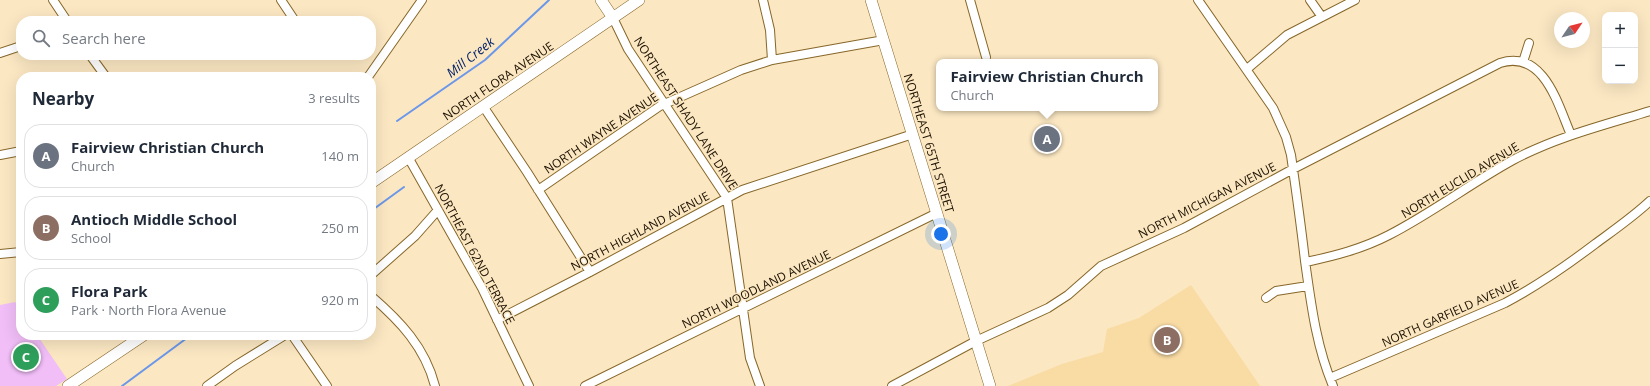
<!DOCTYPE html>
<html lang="en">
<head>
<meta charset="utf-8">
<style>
  body { margin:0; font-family:"Open Sans",sans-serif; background:#f2f2f3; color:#1f2937 }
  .controls { position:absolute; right:12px; top:12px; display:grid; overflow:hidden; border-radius:8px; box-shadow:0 4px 16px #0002 }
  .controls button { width:36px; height:36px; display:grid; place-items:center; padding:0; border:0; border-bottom:1px solid #e0e1e3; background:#fff; color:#1f2937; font:20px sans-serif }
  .compass { position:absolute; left:1554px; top:12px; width:36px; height:36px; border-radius:50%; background:#fff; box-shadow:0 4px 16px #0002; rotate:55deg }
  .you { position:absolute; left:941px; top:234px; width:14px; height:14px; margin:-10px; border:3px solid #fff; border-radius:50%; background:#1a73e8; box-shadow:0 0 0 6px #1a73e833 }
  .badge { display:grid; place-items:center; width:26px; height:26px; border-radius:50%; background:#0f766e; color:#fff; font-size:13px; font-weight:700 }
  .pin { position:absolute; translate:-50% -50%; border:2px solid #fff; box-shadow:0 1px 4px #0006 }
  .popup { position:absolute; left:936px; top:59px; width:222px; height:52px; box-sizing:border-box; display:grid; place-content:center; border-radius:8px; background:#fff; filter:drop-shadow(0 1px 3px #0005); font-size:13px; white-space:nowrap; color:#747a83 }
  .popup b { font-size:15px; color:#1f2937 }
  .popup::after { content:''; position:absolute; left:50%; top:100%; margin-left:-8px; border:8px solid transparent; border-top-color:#fff }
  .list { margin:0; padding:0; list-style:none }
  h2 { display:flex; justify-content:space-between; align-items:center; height:52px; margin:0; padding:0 16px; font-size:17px }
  h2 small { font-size:13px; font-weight:400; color:#747a83 }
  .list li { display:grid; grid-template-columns:26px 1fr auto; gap:12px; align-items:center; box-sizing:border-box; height:64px; margin:0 8px 8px; padding:0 8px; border:1px solid #e0e1e3; border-radius:16px }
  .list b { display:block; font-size:15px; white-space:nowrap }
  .list p { margin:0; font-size:13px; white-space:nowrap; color:#747a83 }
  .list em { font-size:13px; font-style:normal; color:#747a83 }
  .icon { flex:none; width:22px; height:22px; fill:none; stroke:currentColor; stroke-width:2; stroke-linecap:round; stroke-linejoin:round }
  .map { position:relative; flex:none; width:1650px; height:386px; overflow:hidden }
  .search { position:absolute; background:#fff; box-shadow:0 4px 16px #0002; left:16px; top:16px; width:360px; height:44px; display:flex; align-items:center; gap:10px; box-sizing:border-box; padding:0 14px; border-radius:16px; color:#747a83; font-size:15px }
  .panel { position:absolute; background:#fff; box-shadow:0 4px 16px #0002; left:16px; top:72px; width:360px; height:268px; border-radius:16px }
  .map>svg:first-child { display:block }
  .built { fill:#f9dba4 }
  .green { fill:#f1bef8 }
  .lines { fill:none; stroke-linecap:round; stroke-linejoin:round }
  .stream { stroke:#6b97ea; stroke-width:2 }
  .street-casing { stroke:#866729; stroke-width:10 }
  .secondary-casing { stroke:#866729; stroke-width:12 }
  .street { stroke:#fff; stroke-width:8 }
  .secondary { stroke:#fff; stroke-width:11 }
  .labels { text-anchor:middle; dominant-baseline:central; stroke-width:3; stroke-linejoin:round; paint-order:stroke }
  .street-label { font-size:12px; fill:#1d1100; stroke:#fbe7c2 }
  .water-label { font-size:13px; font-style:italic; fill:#03236b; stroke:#fbe7c2 }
</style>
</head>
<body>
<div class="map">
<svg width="1650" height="386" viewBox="0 0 1650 386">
  <rect width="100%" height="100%" fill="#fbe7c2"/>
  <!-- built -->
  <path class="built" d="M1191 285 1260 386H1008L1062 364 1103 352 1107 329 1139 318Z"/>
  <!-- green -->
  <path class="green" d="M15 302 21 311V335H37L67 379 56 386H0V305Z"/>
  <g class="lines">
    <!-- stream -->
    <path class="stream" d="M397 121 485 60 549 0
      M371 211 404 187
      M122 386 191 335"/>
    <defs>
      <path id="street" d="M53 0 67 21
        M281 0 295 21
        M763 0 770 30 772 60
        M970 0 986 57
        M1198 0 1273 108 1286 137 1291 155C1296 190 1301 225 1305 261 1311 303 1316 346 1333 386
        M1310 0 1322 17
        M613 18 628 49 727 198 750 358 760 386
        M0 53 21 46
        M90 55 106 77
        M1523 62 1529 43
        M1247 69 1287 35 1355 0
        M368 77 422 0
        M483 106 527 172 590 272
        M0 155 21 151
        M408 157 482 288 529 386
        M538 190 660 106 741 70 772 60 884 40
        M0 254 21 252
        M1306 262C1334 256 1362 249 1389 235 1432 213 1471 183 1513 160 1556 137 1604 125 1650 111
        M371 275 415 236 438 210
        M371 296C400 321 425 347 435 386
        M1266 298 1276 291 1308 286
        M497 320 590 272 742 190 913 134
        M292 335 327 386
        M1330 378 1505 303C1537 286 1566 266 1595 244 1614 230 1633 217 1650 201
        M207 386 235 366 285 335
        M585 386 937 213
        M892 386 976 341 1048 308 1068 295 1101 266 1184 228 1293 169 1500 63C1544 49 1558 105 1571 135"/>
      <path id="secondary" d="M601 0 613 18
        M871 0 990 386
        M371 183 639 0
        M68 386 144 335"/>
    </defs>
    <!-- street casing -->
    <use href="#street" class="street-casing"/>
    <!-- secondary casing -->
    <use href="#secondary" class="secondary-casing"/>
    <!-- street -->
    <use href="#street" class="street"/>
    <!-- secondary -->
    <use href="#secondary" class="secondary"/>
  </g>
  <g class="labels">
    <!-- street labels -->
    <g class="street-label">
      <text transform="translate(498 81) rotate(-34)">NORTH FLORA AVENUE</text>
      <text transform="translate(686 113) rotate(57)">NORTHEAST SHADY LANE DRIVE</text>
      <text transform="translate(601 133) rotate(-34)">NORTH WAYNE AVENUE</text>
      <text transform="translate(929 143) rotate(73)">NORTHEAST 65TH STREET</text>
      <text transform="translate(1460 180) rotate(-31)">NORTH EUCLID AVENUE</text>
      <text transform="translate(1207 200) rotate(-27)">NORTH MICHIGAN AVENUE</text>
      <text transform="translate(640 231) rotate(-28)">NORTH HIGHLAND AVENUE</text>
      <text transform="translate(475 254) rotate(62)">NORTHEAST 62ND TERRACE</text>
      <text transform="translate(756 289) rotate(-26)">NORTH WOODLAND AVENUE</text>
      <text transform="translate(1450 313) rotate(-24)">NORTH GARFIELD AVENUE</text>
    </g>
    <!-- water labels -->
    <g class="water-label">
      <text transform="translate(470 57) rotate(-38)">Mill Creek</text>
    </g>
  </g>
</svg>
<div class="controls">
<button>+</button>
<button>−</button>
</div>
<svg class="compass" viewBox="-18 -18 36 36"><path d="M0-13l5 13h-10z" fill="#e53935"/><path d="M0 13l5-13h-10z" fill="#747a83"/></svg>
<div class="you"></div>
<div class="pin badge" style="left:1047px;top:139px;background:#6b7280">A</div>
<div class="popup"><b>Fairview Christian Church</b>Church</div>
<div class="pin badge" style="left:1167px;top:340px;background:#8d6e63">B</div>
<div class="pin badge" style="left:26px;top:357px;background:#2e9e5b">C</div>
<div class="search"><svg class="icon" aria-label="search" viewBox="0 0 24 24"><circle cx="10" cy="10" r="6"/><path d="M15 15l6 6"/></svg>Search here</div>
<section class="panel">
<h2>Nearby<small>3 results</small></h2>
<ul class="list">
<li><span class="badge" style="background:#6b7280">A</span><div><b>Fairview Christian Church</b><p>Church</p></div><em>140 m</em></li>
<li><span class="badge" style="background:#8d6e63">B</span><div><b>Antioch Middle School</b><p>School</p></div><em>250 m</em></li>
<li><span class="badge" style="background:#2e9e5b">C</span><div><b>Flora Park</b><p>Park · North Flora Avenue</p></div><em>920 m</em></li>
</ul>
</section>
</div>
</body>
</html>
